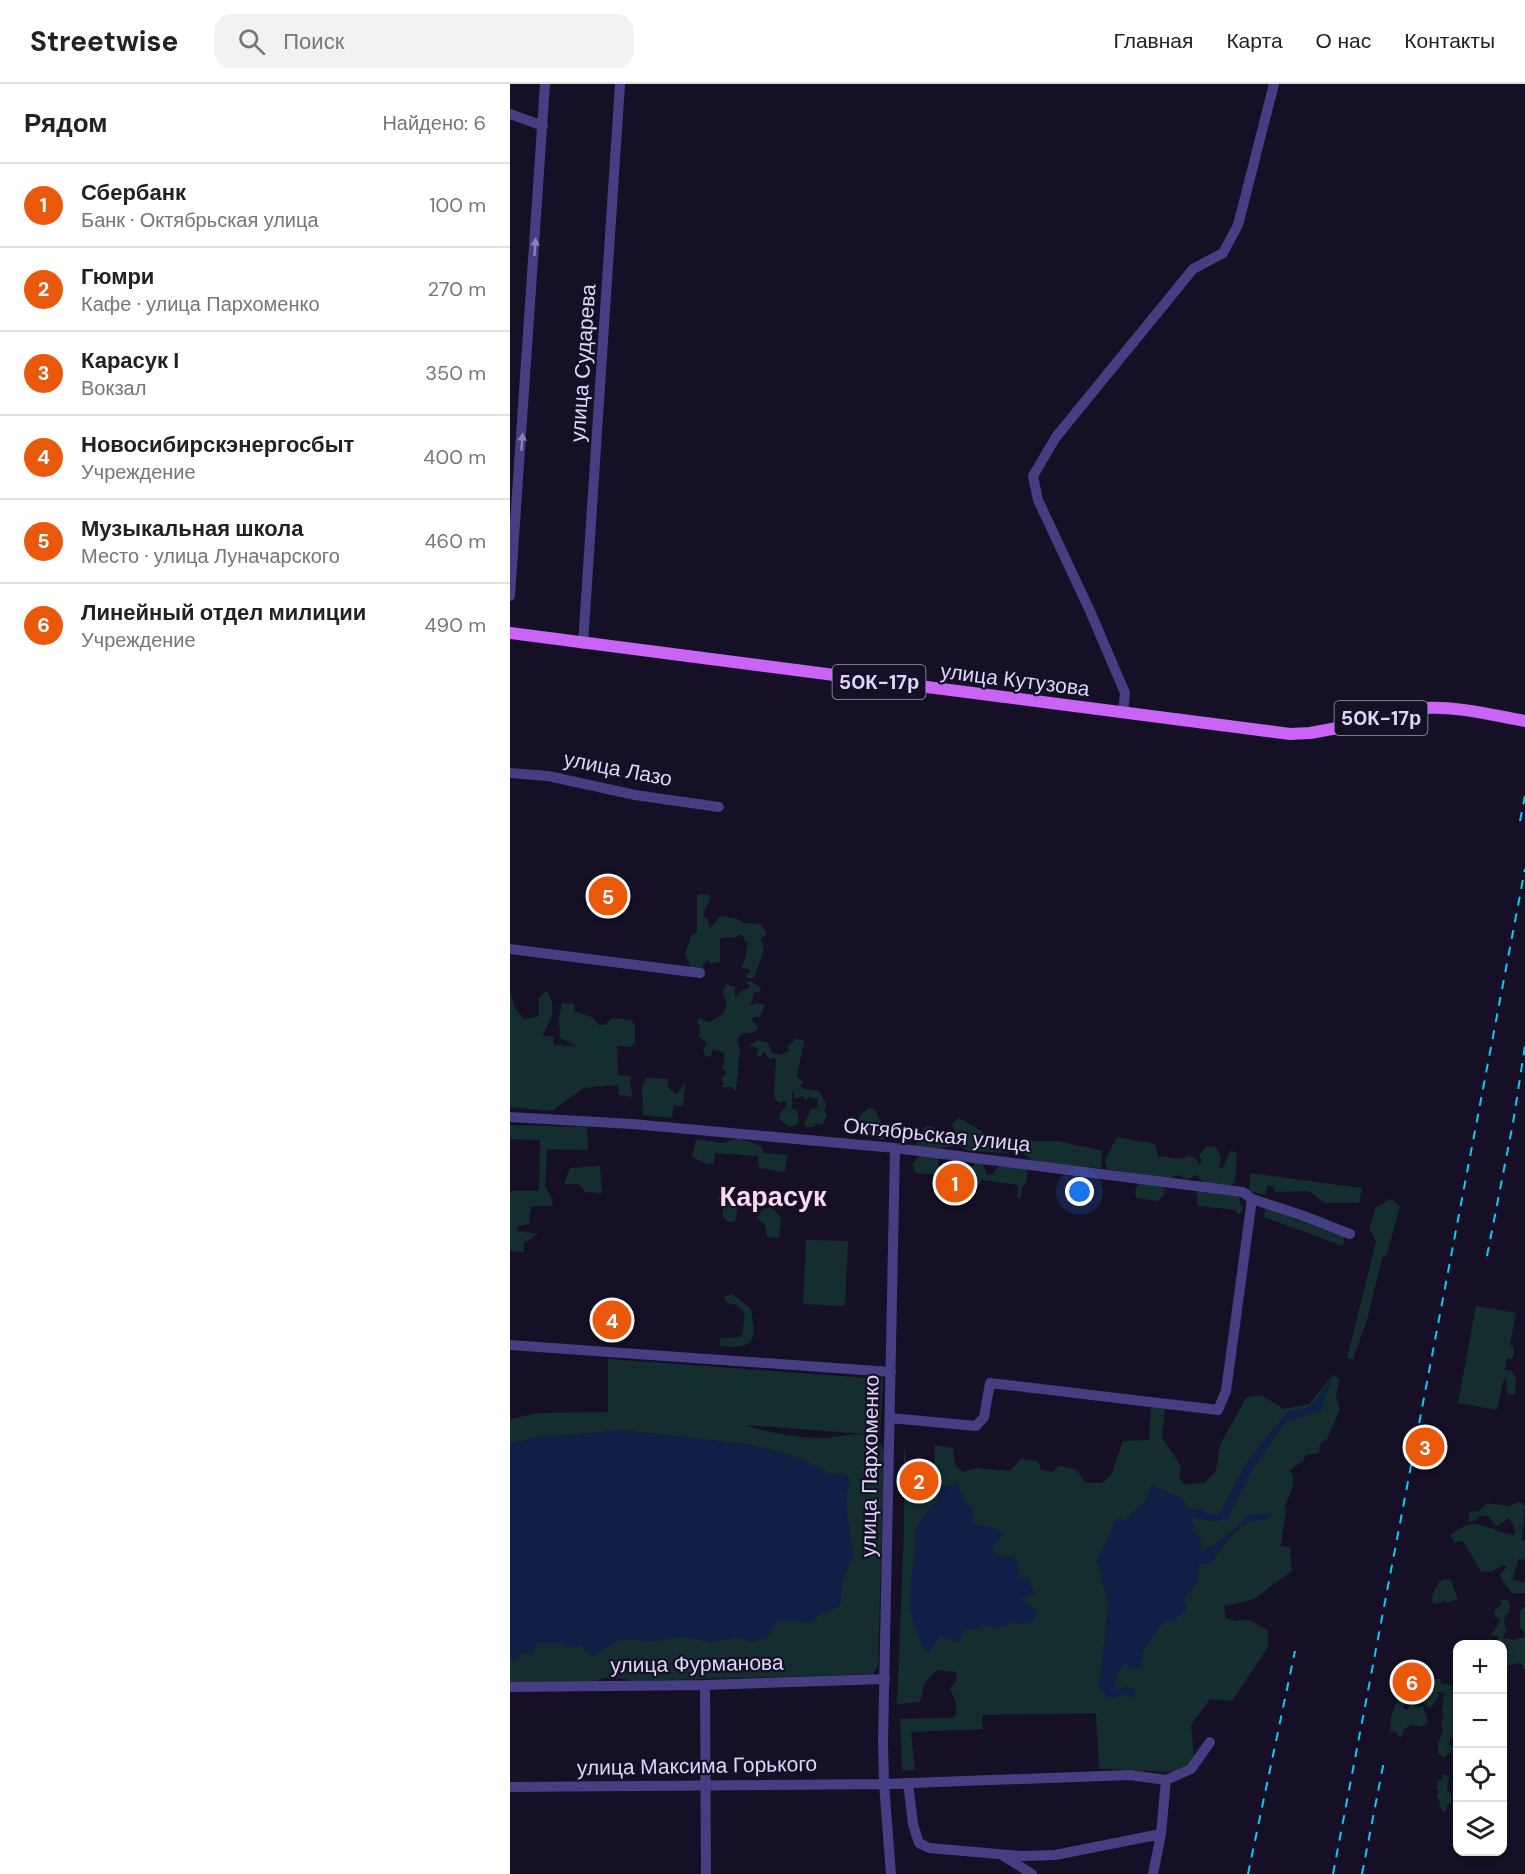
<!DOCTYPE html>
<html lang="ru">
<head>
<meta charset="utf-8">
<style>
  body { margin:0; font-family:"DM Sans",sans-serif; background:#f2f2f2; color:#222 }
  .controls { position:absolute; right:18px; bottom:18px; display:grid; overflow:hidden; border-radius:12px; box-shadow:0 3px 9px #0003 }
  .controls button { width:54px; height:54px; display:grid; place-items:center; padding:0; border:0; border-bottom:2px solid #e0e0e0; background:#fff; color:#222; font:30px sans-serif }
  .you { position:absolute; left:570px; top:1108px; width:21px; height:21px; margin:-15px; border:4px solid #fff; border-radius:50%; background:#1a73e8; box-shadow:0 0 0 9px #1a73e833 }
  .badge { display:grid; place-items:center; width:39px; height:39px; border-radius:50%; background:#ea580c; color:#fff; font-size:20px; font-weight:700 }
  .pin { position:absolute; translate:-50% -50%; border:3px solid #fff; box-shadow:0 2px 6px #0006 }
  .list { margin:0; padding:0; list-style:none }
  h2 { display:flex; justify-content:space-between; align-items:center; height:78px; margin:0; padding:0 24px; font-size:26px }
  h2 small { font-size:20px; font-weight:400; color:#767676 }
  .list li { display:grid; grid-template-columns:39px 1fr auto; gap:18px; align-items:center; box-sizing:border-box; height:84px; padding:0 24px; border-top:2px solid #e0e0e0 }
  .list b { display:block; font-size:22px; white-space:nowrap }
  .list p { margin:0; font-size:20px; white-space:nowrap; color:#767676 }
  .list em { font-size:20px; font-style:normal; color:#767676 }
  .icon { flex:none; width:33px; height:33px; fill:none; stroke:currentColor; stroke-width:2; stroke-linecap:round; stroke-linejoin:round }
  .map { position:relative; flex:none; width:1015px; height:1790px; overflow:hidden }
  header { display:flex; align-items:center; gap:36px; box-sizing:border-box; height:84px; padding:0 30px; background:#fff; border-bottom:2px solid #e0e0e0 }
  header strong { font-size:28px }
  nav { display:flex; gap:33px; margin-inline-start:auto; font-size:21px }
  .search { width:420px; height:54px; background:#f2f2f2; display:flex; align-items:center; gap:15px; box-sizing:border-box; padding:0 21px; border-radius:18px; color:#767676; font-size:22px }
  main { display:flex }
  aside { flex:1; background:#fff }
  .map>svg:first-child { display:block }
  .green { fill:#142e2f; fill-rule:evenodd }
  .water { fill:#0f2046 }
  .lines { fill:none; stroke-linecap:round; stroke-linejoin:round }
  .minor { stroke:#453e82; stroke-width:10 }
  .major { stroke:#ca64f7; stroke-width:12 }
  .rail { stroke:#0ecbf2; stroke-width:2; stroke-dasharray:9 8; stroke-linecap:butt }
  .oneway { fill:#8a83b9 }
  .labels { text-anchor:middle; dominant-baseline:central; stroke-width:4.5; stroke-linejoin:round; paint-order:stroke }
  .shield { fill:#151025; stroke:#a29bbc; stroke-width:1.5 }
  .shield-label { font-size:20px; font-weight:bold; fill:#ded7fd }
  .street-label { font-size:21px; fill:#ded7fd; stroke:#151025 }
  .district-label { font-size:27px; font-weight:bold; fill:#fdd9ed; stroke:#151025 }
</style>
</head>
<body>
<header>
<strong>Streetwise</strong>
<div class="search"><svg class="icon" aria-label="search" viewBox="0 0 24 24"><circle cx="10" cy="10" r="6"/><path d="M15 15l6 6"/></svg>Поиск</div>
<nav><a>Главная</a><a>Карта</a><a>О нас</a><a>Контакты</a></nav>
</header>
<main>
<aside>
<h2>Рядом<small>Найдено: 6</small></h2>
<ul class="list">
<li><span class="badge">1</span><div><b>Сбербанк</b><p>Банк · Октябрьская улица</p></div><em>100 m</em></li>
<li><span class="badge">2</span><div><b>Гюмри</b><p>Кафе · улица Пархоменко</p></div><em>270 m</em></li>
<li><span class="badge">3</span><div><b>Карасук I</b><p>Вокзал</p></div><em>350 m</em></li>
<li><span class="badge">4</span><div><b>Новосибирскэнергосбыт</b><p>Учреждение</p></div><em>400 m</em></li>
<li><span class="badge">5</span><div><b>Музыкальная школа</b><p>Место · улица Луначарского</p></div><em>460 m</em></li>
<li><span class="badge">6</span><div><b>Линейный отдел милиции</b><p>Учреждение</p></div><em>490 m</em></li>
</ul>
</aside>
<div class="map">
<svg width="1015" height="1790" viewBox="0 0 1015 1790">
  <rect width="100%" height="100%" fill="#151025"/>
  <!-- green -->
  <path class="green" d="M194 810 200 811 199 819 195 823 194 832 198 836 200 844 210 832 227 835 234 839 251 840 257 850 251 855 254 866 244 894H236V890L240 888V885L231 884 235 875 238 859 234 856V853L230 850 226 853 210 854V878L201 880 197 876 193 880V888L181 884 175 870 181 852 187 848V811Z
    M240 897 251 904 248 909 244 908 242 918 240 919 241 921 247 919 255 921 250 933H244L242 936 248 943 245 948 231 950 227 956 230 965 226 1007 221 1003H212L214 999 211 994 216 990 215 986 211 985 214 979V969L203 965 201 972 196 973 193 966 197 959 189 953 190 942 187 938 190 934 199 938C213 932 221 924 213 909L216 900 225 903V914L230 908 240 903 236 898Z
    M36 906C48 925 42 934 32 952H43L44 961 67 962 50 954 49 935 52 919 64 920V927L84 934 88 941H95L102 934 121 936 125 941V958L121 963 107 962 108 991 120 992 122 1013 109 1011 108 1001 74 1004 41 1027 0 1023V907L5 924 14 935 29 932V914Z
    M286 955 294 956 287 993 294 998 290 1001 293 1005 309 1007 316 1020 314 1027 317 1031 313 1040 310 1041 309 1039 305 1040 304 1043H296L294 1040 301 1025 308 1024V1014L305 1015 299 1013 296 1017 293 1012 284 1015V1008L282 1007V1025L287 1026 289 1039 280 1043 272 1038 269 1034 270 1029 277 1021 276 1017 269 1019 264 1013 266 975 262 974 261 977 253 967 251 972H246L248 965 239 961 249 956 258 959 262 969 271 971 279 967 278 962Z
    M136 994 158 995V1003L165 1010 169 1008 175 999 173 1022 164 1021 162 1034 133 1031 132 1004Z
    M359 1024 365 1025 371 1038 370 1044 379 1053 371 1056 365 1052H353L341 1045 348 1040 350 1032Z
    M449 1034 478 1051 517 1057H548L592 1067 591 1084 534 1079 521 1076 505 1063 497 1069 459 1067 447 1061 426 1065 409 1064 406 1059 415 1042H421L435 1052 445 1047 442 1040Z
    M0 1041 77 1043 78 1066 37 1065 35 1102 43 1116 42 1122H21L19 1140 8 1142 7 1147 28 1150 14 1159V1168L0 1167V1107H29L30 1056 0 1055Z
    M607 1053 645 1060 648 1072 672 1075 679 1072 686 1074 689 1081 692 1076 689 1072 696 1062 706 1063 711 1074 709 1083 713 1084 720 1067 727 1068 725 1099C709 1106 698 1104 686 1091L677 1096 668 1091 658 1095 597 1085 595 1076Z
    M229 1054 251 1062 254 1069 277 1071 275 1088 249 1084 248 1072 205 1069 204 1079 196 1080 182 1073 186 1055 213 1059Z
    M411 1070 428 1074 429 1091 405 1089 402 1080Z
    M468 1076 480 1077 473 1081 477 1091H482L489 1082 517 1084V1097L512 1103 511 1114H507L508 1101 472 1096 470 1100 462 1098 457 1092 461 1084Z
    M90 1082 92 1109 75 1108 69 1100H54L60 1084Z
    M740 1089 852 1104 849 1119H815L798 1107 765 1108 764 1103 758 1101 755 1111 739 1107Z
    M630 1097 655 1102 654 1111 648 1117 626 1114 625 1106Z
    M686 1105 732 1110 729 1116 733 1128 728 1130 726 1126 688 1122Z
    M212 1106 228 1122 225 1137 219 1138 213 1133V1122L207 1115Z
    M881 1115 890 1122 877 1170 872 1174 857 1236 843 1275 837 1274 866 1157 859 1145 866 1123Z
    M261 1123 271 1133 269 1154 257 1153 255 1140 247 1135 252 1125Z
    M755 1124 834 1153 833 1162 754 1133Z
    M296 1156 338 1157 335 1222 293 1220Z
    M222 1210 241 1225C246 1255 247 1266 210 1262V1254L232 1253 235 1229 226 1221 217 1219 213 1213Z
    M966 1222 1006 1229 1000 1261 1003 1262 1004 1269 1002 1275 997 1274 995 1286H1001L1006 1294 1005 1311 997 1310 996 1295 994 1294 987 1326 948 1319Z
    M98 1275 373 1295 370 1351 235 1341C259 1349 286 1354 312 1354 327 1354 349 1346 363 1353 370 1356 371 1361 374 1367L368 1582 363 1590 123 1597 100 1593 83 1598 0 1599V1570L3 1577 13 1568 22 1571 26 1559H53L72 1562 82 1572 110 1555 146 1557 173 1552 200 1558 229 1553 241 1558 257 1554 266 1536H284L300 1539 312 1529 330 1522 332 1495 343 1472 337 1431 336 1410 341 1398 322 1391 284 1372 242 1361 112 1346 25 1354 0 1360V1335L28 1329 98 1328Z
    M823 1291 829 1294 826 1313 830 1325 817 1355 810 1360 809 1369 796 1371 793 1377 780 1386C788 1399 779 1411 774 1423L776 1425 771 1462 780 1463 782 1487 744 1515 714 1522 716 1534 724 1537 739 1536 758 1546V1563L722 1617 700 1615 681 1641 684 1673 678 1681 664 1688 589 1685 586 1629 472 1631 473 1645 401 1648 405 1686 392 1687 390 1635 442 1634 446 1631V1617L440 1605 447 1595 446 1588 427 1586 415 1598 410 1618 387 1620 394 1446V1363L402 1411 421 1413 423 1411 425 1361 443 1364 445 1380 453 1388 466 1384 500 1387 511 1375 528 1377 531 1386 543 1388 549 1382 566 1385 576 1399H592L601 1391 613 1357 639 1356 641 1323H655L652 1354 671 1382 669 1394 674 1400 694 1399 706 1387 710 1361 736 1314 751 1311 774 1325 799 1320ZM820 1298 813 1316V1325L776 1338 745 1380 717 1434 704 1437 680 1433 682 1447 690 1453 691 1466 705 1461 740 1431 749 1435C728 1438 712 1462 701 1479L689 1480 686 1502 674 1514 677 1524 663 1537 654 1536 633 1566 630 1584 615 1577 605 1593V1614L597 1612 589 1604 599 1517C593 1504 591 1491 587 1477L616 1436 637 1416 642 1400C656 1412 671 1407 678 1425H690L702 1431 710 1429 739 1375 778 1328 800 1323ZM427 1417 462 1440 487 1445 494 1451 486 1456 482 1466 490 1472H500L509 1493 525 1511 511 1514 503 1538 488 1544 474 1540 430 1552 416 1569 405 1444Z
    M1009 1418 1015 1422 1012 1456 1015 1457V1476L1008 1475 1003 1496 1015 1498V1509H1002L989 1491 997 1483 994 1481 980 1488 971 1487 952 1456 945 1459 940 1452C967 1428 977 1448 1005 1451L1004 1442 999 1434 986 1442 978 1432H969L965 1437 958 1438 959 1428 969 1427 977 1419 998 1422Z
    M936 1495 941 1497 948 1515 937 1519 933 1516V1518L923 1520 922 1512 929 1497Z
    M991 1516H997L1000 1520 999 1529 995 1531 994 1539 996 1547 993 1554 1005 1556 1015 1552 1014 1547 1010 1544V1527L1015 1522V1585H1013V1581L1009 1579 995 1582 993 1579V1571H997L998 1562 987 1558 989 1552 981 1551 991 1536 985 1533 984 1527 991 1521Z
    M922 1595H930L931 1600 941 1601 942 1606 947 1607V1637L945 1652 940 1655 939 1660 944 1664 941 1668 934 1673 928 1670V1659L933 1648 931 1640 934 1630 932 1627 934 1609 928 1608 929 1612 920 1625 914 1619 921 1611 918 1607Z
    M893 1614 895 1620 893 1624 897 1626 900 1620 908 1623 913 1622 918 1637 912 1643 902 1641 894 1645 892 1653 888 1652 886 1648 880 1647C881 1635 881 1620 893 1614Z
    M933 1690 939 1692 937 1706 941 1710V1719L938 1720 935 1728 929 1723 930 1718 926 1712 929 1708 926 1705 928 1696H932Z"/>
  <!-- water -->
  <path class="water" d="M823 1295 813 1316V1325L776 1338 745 1380 717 1434 704 1437 680 1433 685 1442 682 1447 690 1453 691 1466 705 1461 740 1431 761 1429 756 1437C732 1430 712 1461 701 1479L689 1480 686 1502 674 1514 677 1523 663 1537H654L633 1566 630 1585H621L615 1578 605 1593 606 1606 616 1602 625 1607 623 1614 613 1610 605 1614 597 1612 589 1604 599 1517C593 1504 591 1491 587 1477L606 1435 616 1436 637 1416 642 1400C657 1413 671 1406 678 1425H690L702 1431 710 1429 739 1375 778 1328 800 1323Z
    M112 1346 242 1361 284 1372 322 1391 335 1389 341 1398 336 1410 337 1431 343 1472 332 1495 330 1522 312 1529 300 1539 284 1536 266 1537 257 1554 240 1558 229 1553 200 1558 173 1552 146 1557 110 1555 82 1572 72 1562H63L59 1565 53 1559H26L22 1572 13 1568 3 1577 0 1570V1360L24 1354Z
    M447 1398 455 1419 463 1424 462 1440 487 1445 495 1451 486 1456 482 1466 490 1472H500L508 1476 509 1493 518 1495 526 1511 511 1514 526 1528 524 1538 510 1541 503 1538 488 1544 474 1540 465 1546 456 1544 448 1559 430 1552 417 1570C409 1555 401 1537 400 1520 398 1496 408 1470 405 1444L427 1417 430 1400 437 1403Z"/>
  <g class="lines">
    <!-- minor -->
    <path class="minor" d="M0 30 33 42
      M0 512 35 0
      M73 560 110 0
      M613 629 615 609 580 527 528 416 523 392 546 353 683 185 713 169 728 141 764 0
      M0 689 38 692 125 711 209 723
      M0 865 190 889
      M0 1033 122 1040 385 1064 733 1108 742 1115 791 1131 840 1150
      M0 1261 381 1288
      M380 1334 466 1342 474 1333 480 1299 708 1326 716 1307 742 1115
      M195 1601 196 1790
      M0 1603 195 1601 375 1595
      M398 1699 403 1740 409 1759 419 1764 512 1772 545 1771 651 1750
      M0 1703 374 1700 620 1691 656 1696 681 1685 700 1658
      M492 1771 522 1790
      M381 1790 374 1700 373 1658 385 1064
      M643 1790 651 1750 656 1696"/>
    <!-- major -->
    <path class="major" d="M0 549 780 650 800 649 833 643 914 624C948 622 981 631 1015 637"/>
    <!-- rail -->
    <path class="rail" d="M1010 737 1015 712
      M977 1172 1003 1039 1015 962
      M738 1790 785 1567
      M823 1790 1015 785
      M852 1790 874 1677"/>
  </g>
  <!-- one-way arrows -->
  <defs><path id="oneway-solid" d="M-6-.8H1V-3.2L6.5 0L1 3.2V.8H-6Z" transform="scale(1.5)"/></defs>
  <g class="oneway">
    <use href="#oneway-solid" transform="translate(25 163) rotate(-86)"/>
    <use href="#oneway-solid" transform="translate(12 358) rotate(-86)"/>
  </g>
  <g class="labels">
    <!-- shield labels -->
    <g class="shield">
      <rect x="322.5" y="581" width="93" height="34" rx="4.5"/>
      <rect x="824.5" y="617" width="93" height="34" rx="4.5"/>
    </g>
    <g class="shield-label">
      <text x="369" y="598">50К-17р</text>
      <text x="871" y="634">50К-17р</text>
    </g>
    <!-- street labels -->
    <g class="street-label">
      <text transform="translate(73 279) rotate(-86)">улица Сударева</text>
      <text transform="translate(505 596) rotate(7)">улица Кутузова</text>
      <text transform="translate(108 685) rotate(11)">улица Лазо</text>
      <text transform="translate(427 1051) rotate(6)">Октябрьская улица</text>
      <text transform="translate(360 1382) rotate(-89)">улица Пархоменко</text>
      <text transform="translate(187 1580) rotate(-1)">улица Фурманова</text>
      <text transform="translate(187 1682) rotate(-1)">улица Максима Горького</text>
    </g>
    <!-- district labels -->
    <g class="district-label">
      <text x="263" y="1112">Карасук</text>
    </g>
  </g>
</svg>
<div class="controls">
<button>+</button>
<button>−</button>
<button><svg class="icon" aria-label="locate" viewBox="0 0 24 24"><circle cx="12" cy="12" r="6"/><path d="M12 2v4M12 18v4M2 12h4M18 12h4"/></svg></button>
<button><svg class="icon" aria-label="layers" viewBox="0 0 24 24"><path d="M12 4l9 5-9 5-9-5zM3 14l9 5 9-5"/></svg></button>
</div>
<div class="you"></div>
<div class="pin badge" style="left:445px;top:1099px">1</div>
<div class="pin badge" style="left:409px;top:1397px">2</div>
<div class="pin badge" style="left:915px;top:1363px">3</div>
<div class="pin badge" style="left:102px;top:1236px">4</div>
<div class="pin badge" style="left:98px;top:812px">5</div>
<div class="pin badge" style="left:902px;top:1598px">6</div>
</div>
</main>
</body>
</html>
